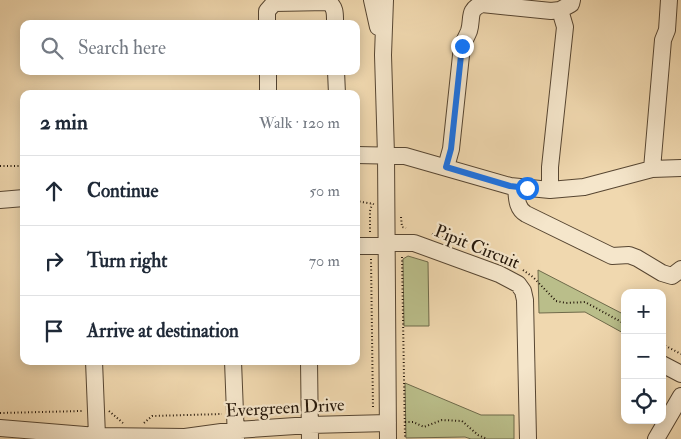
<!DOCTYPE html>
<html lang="en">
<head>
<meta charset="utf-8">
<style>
  body { margin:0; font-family:"IM FELL Double Pica",serif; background:#f2f2f3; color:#1f2937 }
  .controls { position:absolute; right:15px; bottom:15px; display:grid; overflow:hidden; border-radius:10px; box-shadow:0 2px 12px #0003 }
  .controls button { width:45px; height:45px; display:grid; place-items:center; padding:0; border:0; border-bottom:1px solid #e0e1e3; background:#fff; color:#1f2937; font:25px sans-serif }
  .stop { position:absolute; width:15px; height:15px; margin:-11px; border:4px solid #1a73e8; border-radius:50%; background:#fff }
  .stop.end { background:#1a73e8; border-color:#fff; box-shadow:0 1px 5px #0008 }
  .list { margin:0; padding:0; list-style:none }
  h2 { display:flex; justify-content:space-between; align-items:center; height:65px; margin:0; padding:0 20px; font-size:21px }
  h2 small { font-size:16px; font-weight:400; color:#747a83 }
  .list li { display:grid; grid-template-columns:32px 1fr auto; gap:15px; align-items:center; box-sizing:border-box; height:70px; padding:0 20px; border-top:1px solid #e0e1e3 }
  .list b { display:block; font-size:19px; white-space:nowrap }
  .list em { font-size:16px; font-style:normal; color:#747a83 }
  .icon { flex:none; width:28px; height:28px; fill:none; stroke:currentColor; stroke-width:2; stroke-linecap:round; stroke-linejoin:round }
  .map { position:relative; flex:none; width:681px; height:439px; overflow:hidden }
  .search { position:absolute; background:#fff; box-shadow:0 2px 12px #0003; left:20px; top:20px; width:340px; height:55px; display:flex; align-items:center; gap:12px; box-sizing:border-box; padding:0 18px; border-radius:10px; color:#747a83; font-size:19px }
  .panel { position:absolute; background:#fff; box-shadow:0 2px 12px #0003; left:20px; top:90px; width:340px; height:275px; border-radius:10px }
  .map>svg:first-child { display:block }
  .green { fill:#babe8a; stroke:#6f6a4a }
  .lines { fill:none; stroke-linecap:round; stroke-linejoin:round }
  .minor-casing { stroke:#574632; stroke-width:18 }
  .path { stroke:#241609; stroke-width:2; stroke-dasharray:1 2.5; stroke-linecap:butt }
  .minor { stroke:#f5e6cb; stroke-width:16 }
  .route { stroke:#1a73e8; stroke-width:6 }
  .labels { text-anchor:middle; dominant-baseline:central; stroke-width:4.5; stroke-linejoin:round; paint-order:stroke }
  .street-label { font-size:18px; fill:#241609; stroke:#f5e6cb }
</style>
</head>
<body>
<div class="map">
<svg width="681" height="439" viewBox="0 0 681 439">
  <rect width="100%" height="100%" fill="#f0d8af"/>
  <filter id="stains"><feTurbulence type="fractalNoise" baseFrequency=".004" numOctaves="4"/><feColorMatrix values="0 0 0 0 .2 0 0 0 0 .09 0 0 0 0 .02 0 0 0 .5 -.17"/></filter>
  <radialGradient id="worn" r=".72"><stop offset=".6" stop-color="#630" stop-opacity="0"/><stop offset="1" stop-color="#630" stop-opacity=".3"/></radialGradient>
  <!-- green -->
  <path class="green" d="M408 256 428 262 429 326H404L403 259Z
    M538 270 625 315V334L585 312 539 313Z
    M405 383 481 415H514V439H471L465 437 406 438Z"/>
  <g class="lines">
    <defs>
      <path id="minor" d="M372 0 378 27
        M385 0 383 55 386 155 388 439
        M267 24V11L274 3 328 2C336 7 335 15 335 24
        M268 71V94
        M336 71 337 94
        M356 155 405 156 510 186 550 190 584 187 652 169 681 168
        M446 167 451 149 462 46C464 41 467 36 469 31 473 18 467 10 482 4L551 11 560 10 571 4 572 0
        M652 169 663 40 667 30 669 0
        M516 187C517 197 516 208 526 214L612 256 629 255 637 258 662 273 672 276 681 269
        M550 190V167L565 27 560 10
        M0 200 24 198
        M386 243H414L499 274 518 284 523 291 525 300 528 439
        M356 246H386
        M94 361 97 436
        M233 361 236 439
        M309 361 310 439
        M662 364 681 374
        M0 428 97 436 185 437 236 430 310 425 388 423
        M656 439 681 396"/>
    </defs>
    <!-- minor casing -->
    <use href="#minor" class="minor-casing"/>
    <!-- path -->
    <path class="path" d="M0 166H24
      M356 201 374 204
      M401 217 402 227 406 228
      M370 232V211L372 204
      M432 234 444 238
      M402 257 405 439
      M371 259 373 409
      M523 270 533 277 556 301 566 303 585 302 625 324
      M662 344 681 354
      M109 411 123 423
      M0 413 82 411
      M248 414 263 413
      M405 422H413L424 427 442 420 462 421 478 435 487 439
      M144 423 152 416 222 414"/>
    <!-- minor -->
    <use href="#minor" class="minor"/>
  </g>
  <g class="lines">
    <!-- route -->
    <path class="route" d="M462 46 451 149 446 167 510 186 527 188"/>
  </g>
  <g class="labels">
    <!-- street labels -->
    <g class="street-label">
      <text transform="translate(477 247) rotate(22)">Pipit Circuit</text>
      <text transform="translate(285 408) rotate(-3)">Evergreen Drive</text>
    </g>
  </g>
  <rect width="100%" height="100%" filter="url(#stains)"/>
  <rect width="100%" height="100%" fill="url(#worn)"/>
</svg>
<div class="controls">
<button>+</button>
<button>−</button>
<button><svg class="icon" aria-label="locate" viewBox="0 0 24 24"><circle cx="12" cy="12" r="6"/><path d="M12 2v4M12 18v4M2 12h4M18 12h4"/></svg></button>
</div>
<div class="stop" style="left:527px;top:188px"></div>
<div class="stop end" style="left:462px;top:46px"></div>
<div class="search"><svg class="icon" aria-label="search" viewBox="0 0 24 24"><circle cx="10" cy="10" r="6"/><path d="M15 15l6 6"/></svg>Search here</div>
<section class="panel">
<h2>2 min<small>Walk · 120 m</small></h2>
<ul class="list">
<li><svg class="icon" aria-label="ahead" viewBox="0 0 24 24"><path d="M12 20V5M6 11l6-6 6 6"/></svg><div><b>Continue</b></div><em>50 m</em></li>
<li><svg class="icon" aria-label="right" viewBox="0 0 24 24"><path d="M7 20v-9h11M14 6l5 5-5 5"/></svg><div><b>Turn right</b></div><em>70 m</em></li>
<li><svg class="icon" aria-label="arrive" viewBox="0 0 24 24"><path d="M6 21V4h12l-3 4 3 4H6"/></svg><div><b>Arrive at destination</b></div></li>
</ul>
</section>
</div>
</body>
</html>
